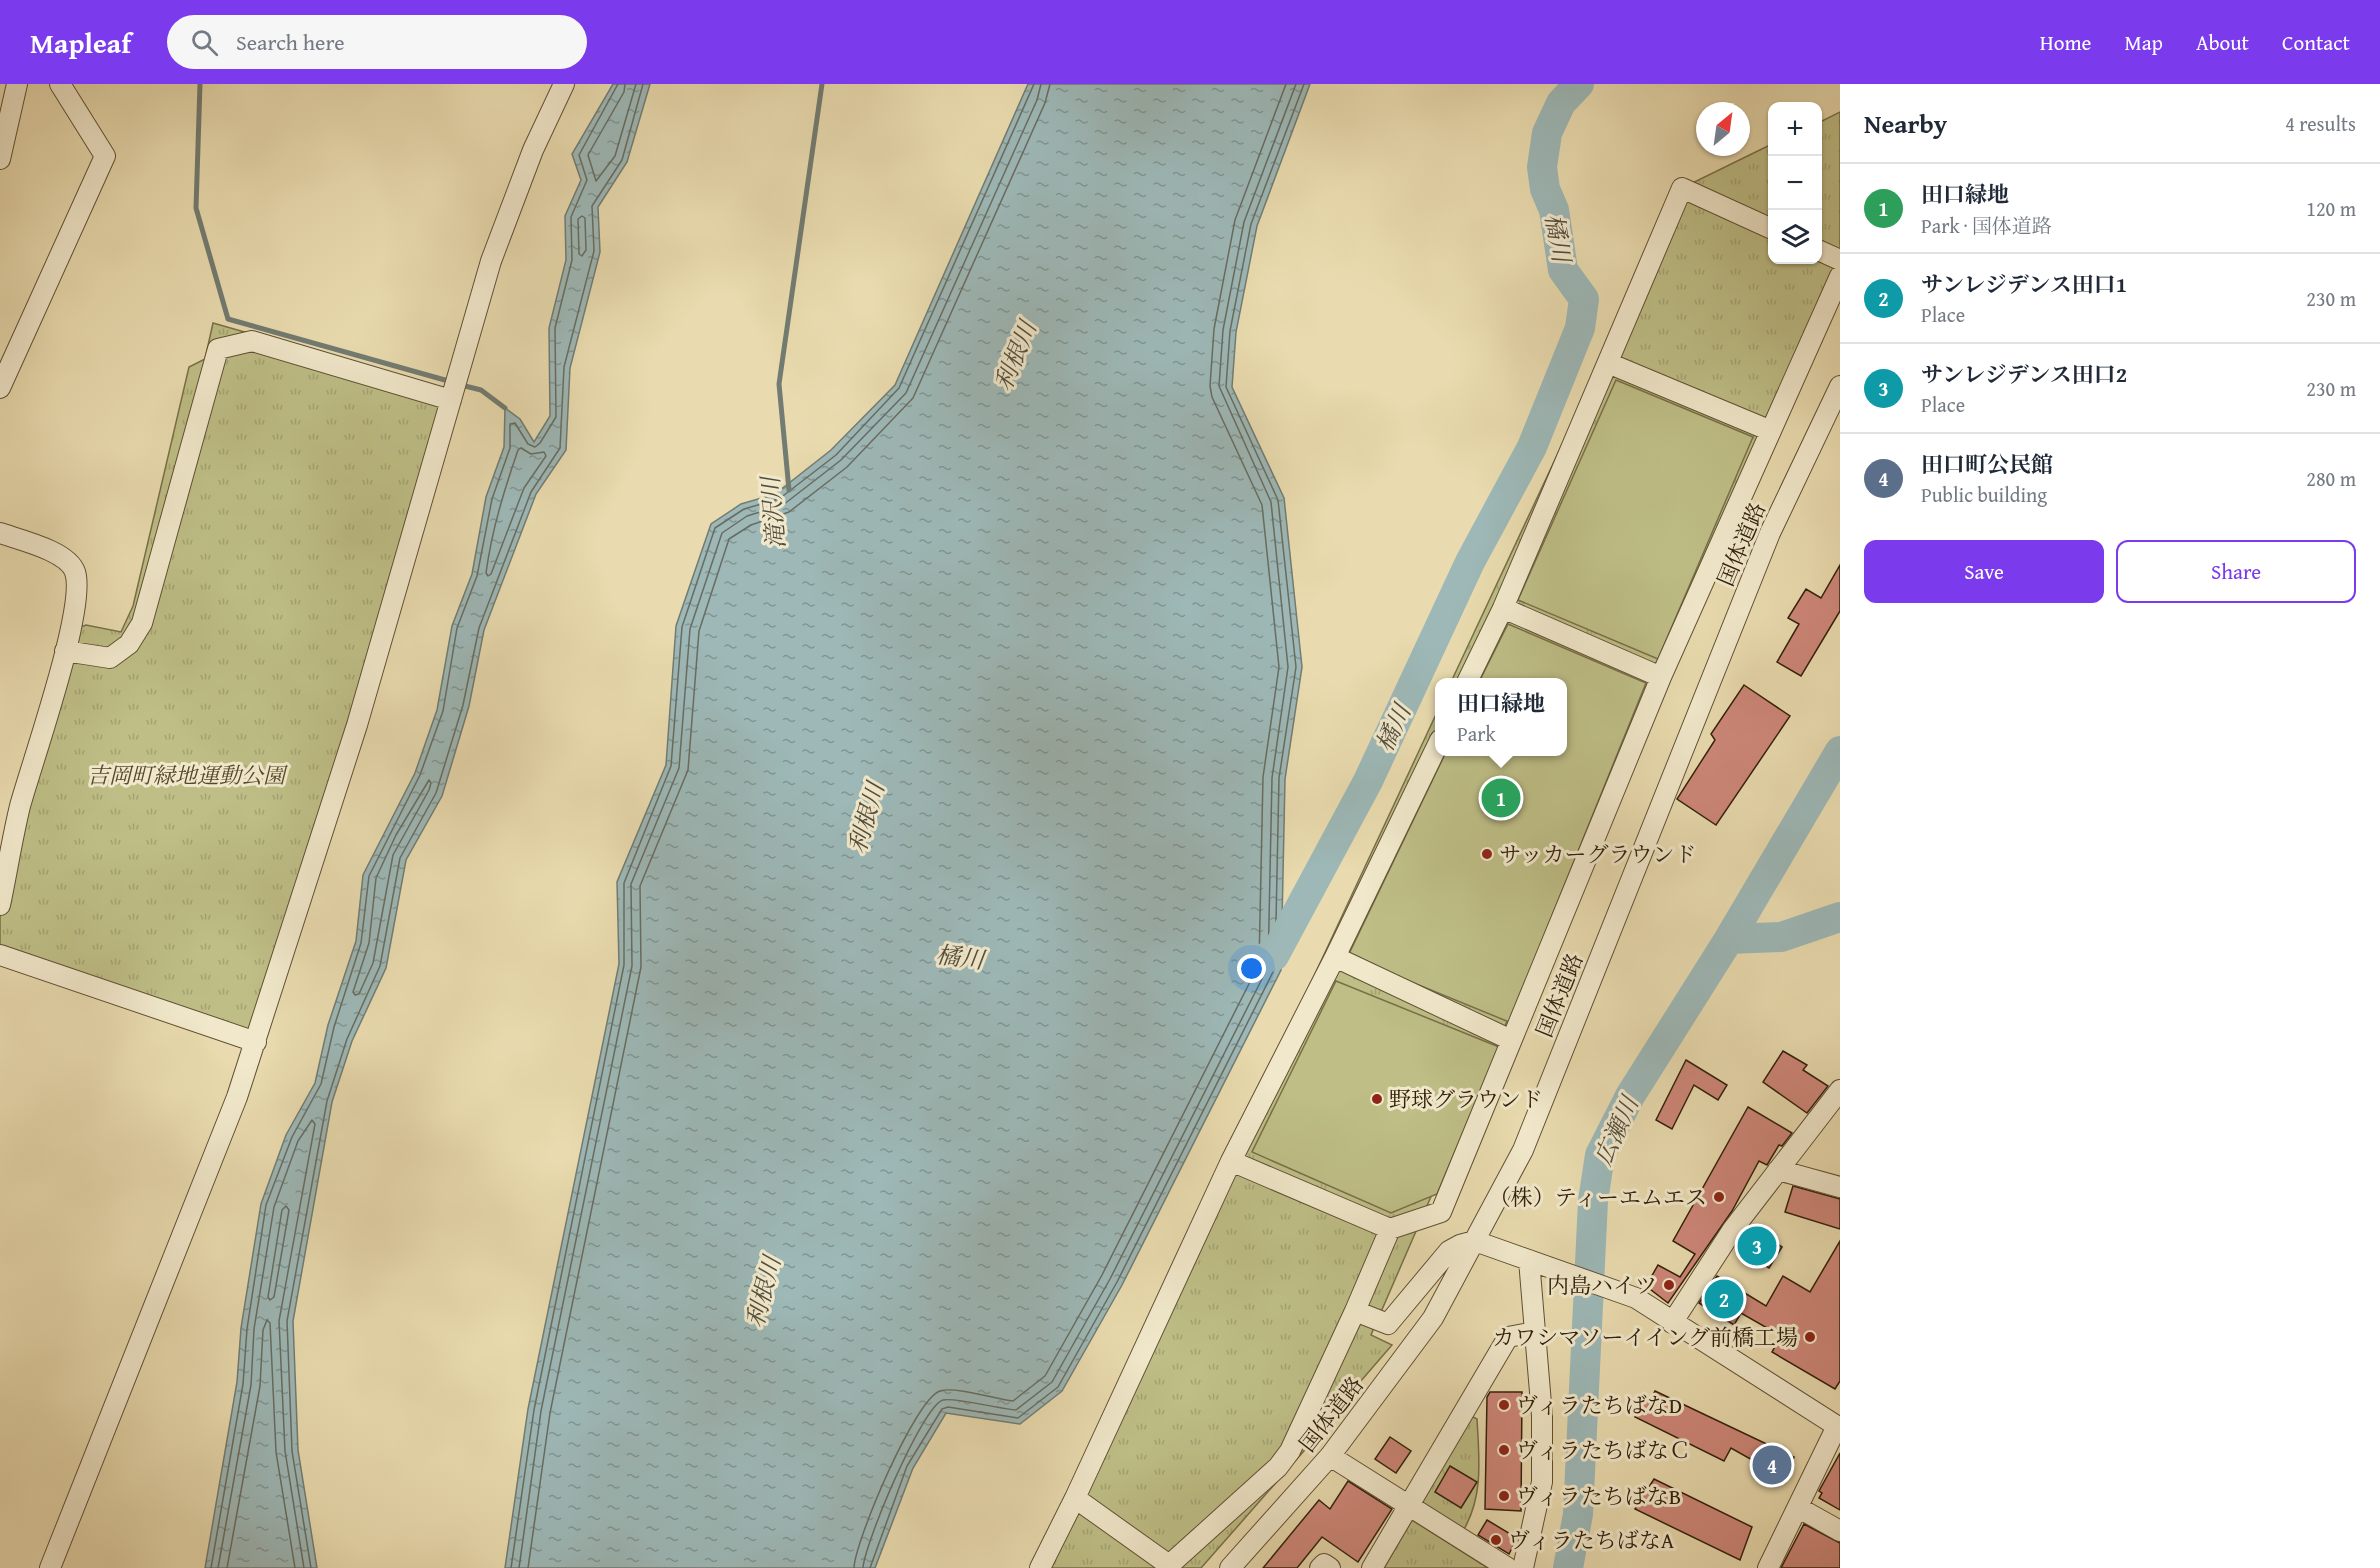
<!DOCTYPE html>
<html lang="en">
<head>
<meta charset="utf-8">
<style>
  body { margin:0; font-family:"Gentium Book Plus","Noto Serif JP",serif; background:#f6f6f7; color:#1f2937 }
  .controls { position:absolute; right:18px; top:18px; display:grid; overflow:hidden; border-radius:12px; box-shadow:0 2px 4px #0004 }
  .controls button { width:54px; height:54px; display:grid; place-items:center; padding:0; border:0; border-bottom:2px solid #e0e1e3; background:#fff; color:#1f2937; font:30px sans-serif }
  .compass { position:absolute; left:1696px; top:18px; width:54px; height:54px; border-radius:50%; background:#fff; box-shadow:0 2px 4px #0004; rotate:29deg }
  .you { position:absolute; left:1252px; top:885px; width:21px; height:21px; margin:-15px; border:4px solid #fff; border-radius:50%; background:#1a73e8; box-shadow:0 0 0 9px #1a73e833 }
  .badge { display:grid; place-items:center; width:39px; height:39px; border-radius:50%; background:#7c3aed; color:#fff; font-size:20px; font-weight:700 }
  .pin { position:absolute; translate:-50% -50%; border:3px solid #fff; box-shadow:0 2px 6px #0006 }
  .popup { position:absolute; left:1435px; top:594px; width:132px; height:78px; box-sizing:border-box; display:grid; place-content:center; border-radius:12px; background:#fff; filter:drop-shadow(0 2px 4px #0005); font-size:20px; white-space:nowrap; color:#747a83 }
  .popup b { font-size:22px; color:#1f2937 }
  .popup::after { content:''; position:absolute; left:50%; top:100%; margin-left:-12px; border:12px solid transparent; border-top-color:#fff }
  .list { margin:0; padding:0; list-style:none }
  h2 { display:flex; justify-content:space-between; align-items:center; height:78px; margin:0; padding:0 24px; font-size:26px }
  h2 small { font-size:20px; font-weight:400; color:#747a83 }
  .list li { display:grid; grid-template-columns:39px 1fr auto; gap:18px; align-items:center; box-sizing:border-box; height:90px; padding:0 24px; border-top:2px solid #e0e1e3 }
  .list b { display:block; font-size:22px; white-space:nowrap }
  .list p { margin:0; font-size:20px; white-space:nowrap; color:#747a83 }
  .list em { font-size:20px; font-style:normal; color:#747a83 }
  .actions { display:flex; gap:12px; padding:18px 24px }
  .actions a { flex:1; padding:14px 0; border:2px solid #7c3aed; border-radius:12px; text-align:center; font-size:21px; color:#7c3aed }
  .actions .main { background:#7c3aed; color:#fff }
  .icon { flex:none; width:33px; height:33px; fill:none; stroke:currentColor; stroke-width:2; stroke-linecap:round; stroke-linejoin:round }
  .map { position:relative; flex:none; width:1840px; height:1484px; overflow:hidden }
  header { display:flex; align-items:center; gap:36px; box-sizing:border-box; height:84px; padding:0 30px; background:#7c3aed; color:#fff }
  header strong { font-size:28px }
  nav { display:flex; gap:33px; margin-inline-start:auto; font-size:21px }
  .search { width:420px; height:54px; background:#f6f6f7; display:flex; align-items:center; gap:15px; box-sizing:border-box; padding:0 21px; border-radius:33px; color:#747a83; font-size:22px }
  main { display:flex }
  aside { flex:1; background:#fff }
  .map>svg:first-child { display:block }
  .park { fill:url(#park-tufts); stroke:#787048; stroke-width:1.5 }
  .pitch { fill:#bebe86; stroke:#787048; stroke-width:1.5 }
  .water { fill:url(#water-ripples); stroke:#727c72; stroke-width:1.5 }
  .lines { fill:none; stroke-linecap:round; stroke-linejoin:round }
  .shore { stroke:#686c61; stroke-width:1.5 }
  .stream { stroke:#727c72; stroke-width:5 }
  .river { stroke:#9db8b7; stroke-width:30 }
  .building { fill:#ce8779; stroke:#32210b; stroke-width:1.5 }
  .minor-casing { stroke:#605034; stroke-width:22 }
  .minor { stroke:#f1e8cb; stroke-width:20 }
  .poi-dot { fill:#8f2418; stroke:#f1e8cb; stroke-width:2 }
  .labels { text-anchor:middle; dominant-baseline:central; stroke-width:6; stroke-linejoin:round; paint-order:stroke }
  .street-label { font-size:22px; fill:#32210b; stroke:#f1e8cb }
  .park-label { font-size:22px; font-style:italic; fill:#55482a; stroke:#f1e8cb }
  .poi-label { font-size:22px; fill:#32210b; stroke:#f1e8cb; text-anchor:start }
  .water-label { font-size:24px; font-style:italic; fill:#524e3f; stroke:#f1e8cb }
</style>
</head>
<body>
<header>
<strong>Mapleaf</strong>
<div class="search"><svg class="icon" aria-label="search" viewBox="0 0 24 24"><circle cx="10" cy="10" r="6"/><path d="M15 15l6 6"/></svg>Search here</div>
<nav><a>Home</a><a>Map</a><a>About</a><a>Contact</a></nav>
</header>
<main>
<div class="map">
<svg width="1840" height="1484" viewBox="0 0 1840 1484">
  <defs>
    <pattern id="park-tufts" width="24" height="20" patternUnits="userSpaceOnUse" patternTransform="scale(1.5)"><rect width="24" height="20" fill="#bebe86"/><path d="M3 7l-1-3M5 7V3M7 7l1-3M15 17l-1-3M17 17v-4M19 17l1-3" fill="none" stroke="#a4a372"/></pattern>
    <pattern id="water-ripples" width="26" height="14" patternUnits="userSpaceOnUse" patternTransform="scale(1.5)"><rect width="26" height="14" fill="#9db8b7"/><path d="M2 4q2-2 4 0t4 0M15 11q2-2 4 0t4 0" fill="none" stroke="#819593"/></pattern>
  </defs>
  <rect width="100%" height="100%" fill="#e9dbaf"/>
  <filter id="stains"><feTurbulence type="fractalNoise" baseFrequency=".00333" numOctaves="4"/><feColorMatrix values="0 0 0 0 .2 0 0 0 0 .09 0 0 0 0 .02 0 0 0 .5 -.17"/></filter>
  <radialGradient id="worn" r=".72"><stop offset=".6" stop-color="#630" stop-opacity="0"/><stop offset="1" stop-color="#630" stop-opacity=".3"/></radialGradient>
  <!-- park -->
  <path class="park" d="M1840 28V169L1371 1251 1392 1261 1321 1343 1310 1360 1201 1484H1038L1439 624 1440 668H1562V598H1451L1682 104 1772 60V176H1818V39Z
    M213 239 458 309 261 965 0 881V790L61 550 86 541 121 548 133 522 189 283 205 275Z
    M1469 1331 1477 1335C1479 1374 1484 1412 1463 1447L1419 1420Z
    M1412 1436 1488 1484H1384Z"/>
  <!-- pitch -->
  <path class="pitch" d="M1616 296 1753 353 1658 575 1518 516Z
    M1508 540 1646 599 1509 938 1348 872 1446 668H1562V598H1479Z
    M1336 897 1499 963 1437 1110 1391 1129 1252 1068Z"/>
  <!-- water -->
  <path class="water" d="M613 0H650L627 78 598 123 600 168 570 284 566 366 536 410 484 546 469 622 442 712 406 776 386 884 352 957 332 1018 293 1237 298 1366 317 1484H205L237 1298 241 1244 261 1120 286 1051 315 999 328 941 356 857 363 791 415 689 437 626 452 542 472 490 486 413 504 363 505 324 520 335 534 358 550 332 549 244 566 176 565 132 581 96 572 70Z
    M1028 0H1310L1257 142 1236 248 1232 303 1284 414 1302 583 1285 695 1281 886 1122 1201 1062 1307 1020 1340 946 1329 913 1384 875 1484H505L528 1325 619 880 617 798 666 681 676 542 711 440 741 420 775 410 831 366 895 301Z"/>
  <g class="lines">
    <!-- shore -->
    <path class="shore" d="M625 0 624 8 588 71 596 97 615 72 636 0
      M582 132 585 134 586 166 582 172 579 170 578 135Z
      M521 364 531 370 544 368 546 372 524 404 491 490 488 492 486 489C492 445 504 407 518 366Z
      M429 696 431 699 429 706 393 771 373 879 359 910 355 911 353 908 369 859 376 794 396 751Z
      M286 1122 289 1126 274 1213 270 1216 268 1213 282 1126Z
      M211 1484 243 1300 247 1245 266 1121 292 1053 321 1000 334 943 361 859 369 792 420 691 443 627 457 544 477 492 492 415 510 364V340L515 339 528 360 535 363 540 359 556 333 555 244 572 176 571 133 587 96 579 71 618 0
      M218 1484 251 1301 254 1245 274 1123 298 1057 312 1036 315 1040 279 1237 285 1367 304 1484
      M227 1484 260 1302 263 1246 267 1236 270 1239 276 1368 295 1484
      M311 1484 292 1367 287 1237 327 1017 347 955 380 882 400 774 436 709 463 621 479 544 531 408 560 364 564 283 594 167 592 122 622 76 643 0
      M511 1484 534 1326 624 881V799L671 682 682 543 715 444 744 425 779 415 836 371 899 304 1034 0
      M519 1484 541 1327 632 882 631 800 679 684 690 545 722 449 747 432 783 421 841 376 906 309 1037 16 1041 0
      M528 1484 550 1329 641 883 640 802 688 686 699 547 729 455 751 441 789 428 847 383 913 314 1045 19 1050 0
      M854 1484C855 1457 915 1315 940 1307 956 1302 994 1315 1013 1317L1045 1292 1102 1191 1259 880 1263 693 1279 583 1262 421 1212 313 1210 302 1214 245 1235 136 1286 0
      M863 1484C864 1461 922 1322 943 1316 954 1313 1000 1325 1016 1326L1052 1298 1110 1195 1268 883 1272 694 1288 583 1271 418 1219 302 1223 246 1244 138 1296 0
      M870 1484 907 1382 942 1325 948 1323 1018 1334 1058 1303 1117 1198 1275 884 1279 694 1296 583 1278 416 1226 303 1230 247 1251 140 1304 0"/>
    <!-- stream -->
    <path class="stream" d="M200 0 196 124 228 235 452 298
      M461 301 481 306 505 324
      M789 406 779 300 822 0"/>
    <!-- river -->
    <path class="river" d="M1729 855 1781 853 1840 833
      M1252 877 1274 872 1368 697 1470 478 1532 363 1580 244 1584 215 1563 186 1554 126 1545 105 1542 83 1547 49 1561 19 1579 0
      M1568 1484 1578 1430 1593 1117 1600 1071 1630 1012 1729 855 1840 667"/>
  </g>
  <!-- building -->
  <path class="building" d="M1840 481V527L1801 592 1777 578 1799 540 1788 534 1806 505 1821 514Z
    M1744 601 1790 632 1716 741 1677 715 1715 656 1711 650Z
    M1783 967 1807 981 1803 986 1828 1002 1807 1029 1763 998Z
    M1686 976 1727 1001 1718 1016 1694 1001 1672 1045 1656 1036Z
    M1748 1023 1792 1049 1782 1062 1779 1061 1767 1081 1759 1077 1732 1127 1668 1219 1646 1202 1658 1181 1680 1193 1695 1170 1673 1157Z
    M1793 1102 1840 1115V1145L1785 1128Z
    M1750 1143 1782 1163 1769 1184 1736 1163Z
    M1840 1157V1297L1835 1305 1772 1268 1781 1252 1741 1229 1734 1241 1699 1219 1717 1192 1766 1222 1783 1192 1810 1208Z
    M1655 1307 1794 1373 1784 1394 1731 1364 1724 1377 1635 1333 1645 1314 1650 1317Z
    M1490 1308H1522L1521 1427 1485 1425 1487 1313Z
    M1390 1353 1411 1367 1396 1389 1375 1375Z
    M1840 1369V1426L1819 1414 1822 1409 1819 1407Z
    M1450 1382 1477 1398 1461 1424 1435 1408Z
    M1654 1395 1752 1443 1740 1476 1635 1425Z
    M1348 1397 1392 1425 1358 1478 1322 1453 1297 1484H1263L1319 1416 1330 1425Z
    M1487 1436 1517 1454 1509 1470 1478 1451Z
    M1804 1440 1840 1459V1484H1781Z"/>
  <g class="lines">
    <defs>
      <path id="minor" d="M0 75 17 0
        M1818 166 1840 176
        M1840 192 1661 593 1441 1128 1390 1145 1355 1227 1388 1240 1449 1167 1460 1161 1475 1157 1636 1214 1840 1344
        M1608 279 1771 347
        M0 304 105 72 60 0
        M0 449C20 456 68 467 75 488 87 523 32 678 20 722 12 755 7 788 0 821
        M1503 524 1661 593
        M65 567 110 574 129 560 142 539 218 265 252 257 451 316
        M1467 598 1503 524 1682 104 1772 145
        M0 871 256 958
        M1335 873 1511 956
        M1231 1077 1390 1145
        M1778 1086 1840 1103
        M1672 1239 1733 1145 1840 1006
        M1330 1372 1508 1484
        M1075 1414 1169 1481
        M1799 1424 1840 1447
        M50 1484 237 1013 357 641 491 177 533 66 564 0
        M1040 1484 1075 1414 1231 1077 1335 873 1440 656
        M1166 1484 1278 1383 1290 1367 1355 1227
        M1230 1484 1330 1372 1433 1234 1523 1066 1770 449 1840 302
        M1320 1484 1324 1480 1330 1484
        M1372 1484 1508 1253 1535 1248 1529 1176
        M1523 1484 1542 1398V1332L1535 1248
        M1768 1484 1837 1342"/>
    </defs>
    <!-- minor casing -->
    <use href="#minor" class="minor-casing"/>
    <!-- minor -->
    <use href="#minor" class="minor"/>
  </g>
  <!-- markers -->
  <g class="poi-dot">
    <circle cx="1487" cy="770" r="6"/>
    <circle cx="1377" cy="1015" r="6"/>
    <circle cx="1719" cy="1113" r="6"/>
    <circle cx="1669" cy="1201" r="6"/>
    <circle cx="1810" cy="1253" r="6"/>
    <circle cx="1504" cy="1321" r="6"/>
    <circle cx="1504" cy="1366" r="6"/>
    <circle cx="1504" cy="1412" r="6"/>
    <circle cx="1496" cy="1456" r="6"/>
  </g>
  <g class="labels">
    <!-- street labels -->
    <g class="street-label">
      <text transform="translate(1741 460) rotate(-67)">国体道路</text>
      <text transform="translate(1559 911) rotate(-68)">国体道路</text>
      <text transform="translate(1331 1330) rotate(-52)">国体道路</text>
    </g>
    <!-- park labels -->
    <g class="park-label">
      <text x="186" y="691">吉岡町緑地運動公園</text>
    </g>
    <!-- poi labels -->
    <g class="poi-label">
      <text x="1499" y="770">サッカーグラウンド</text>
      <text x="1389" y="1015">野球グラウンド</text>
      <text x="1707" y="1113" text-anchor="end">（株）ティーエムエス</text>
      <text x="1657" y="1201" text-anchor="end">内島ハイツ</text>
      <text x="1798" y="1253" text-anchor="end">カワシマソーイイング前橋工場</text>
      <text x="1516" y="1321">ヴィラたちばなD</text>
      <text x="1516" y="1366">ヴィラたちばなＣ</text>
      <text x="1516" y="1412">ヴィラたちばなB</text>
      <text x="1508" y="1456">ヴィラたちばなA</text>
    </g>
    <!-- water labels -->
    <g class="water-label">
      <text transform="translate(1558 154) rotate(80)">橘川</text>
      <text transform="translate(1015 272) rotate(-68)">利根川</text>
      <text transform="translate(773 429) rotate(-95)">滝沢川</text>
      <text transform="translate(1393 644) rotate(-65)">橘川</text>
      <text transform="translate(866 734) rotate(-74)">利根川</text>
      <text transform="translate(960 873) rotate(7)">橘川</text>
      <text transform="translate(1616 1047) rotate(-66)">広瀬川</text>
      <text transform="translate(763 1208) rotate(-75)">利根川</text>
    </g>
  </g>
  <rect width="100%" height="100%" filter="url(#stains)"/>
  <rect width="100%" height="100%" fill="url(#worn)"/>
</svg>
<div class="controls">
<button>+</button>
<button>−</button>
<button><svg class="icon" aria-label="layers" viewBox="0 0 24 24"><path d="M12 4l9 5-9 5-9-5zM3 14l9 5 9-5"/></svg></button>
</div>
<svg class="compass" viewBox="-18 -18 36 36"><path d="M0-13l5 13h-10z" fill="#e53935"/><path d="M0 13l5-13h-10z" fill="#747a83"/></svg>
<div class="you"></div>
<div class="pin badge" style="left:1501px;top:714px;background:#2e9e5b">1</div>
<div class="popup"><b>田口緑地</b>Park</div>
<div class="pin badge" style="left:1724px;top:1215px;background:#0f9aa8">2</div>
<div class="pin badge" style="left:1757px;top:1162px;background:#0f9aa8">3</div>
<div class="pin badge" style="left:1772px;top:1381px;background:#5c6f8a">4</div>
</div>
<aside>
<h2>Nearby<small>4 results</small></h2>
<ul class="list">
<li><span class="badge" style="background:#2e9e5b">1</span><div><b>田口緑地</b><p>Park · 国体道路</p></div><em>120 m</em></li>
<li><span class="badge" style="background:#0f9aa8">2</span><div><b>サンレジデンス田口1</b><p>Place</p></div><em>230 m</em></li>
<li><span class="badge" style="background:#0f9aa8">3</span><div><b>サンレジデンス田口2</b><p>Place</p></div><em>230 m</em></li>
<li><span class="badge" style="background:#5c6f8a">4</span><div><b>田口町公民館</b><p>Public building</p></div><em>280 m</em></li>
</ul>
<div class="actions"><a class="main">Save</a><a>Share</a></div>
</aside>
</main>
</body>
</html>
